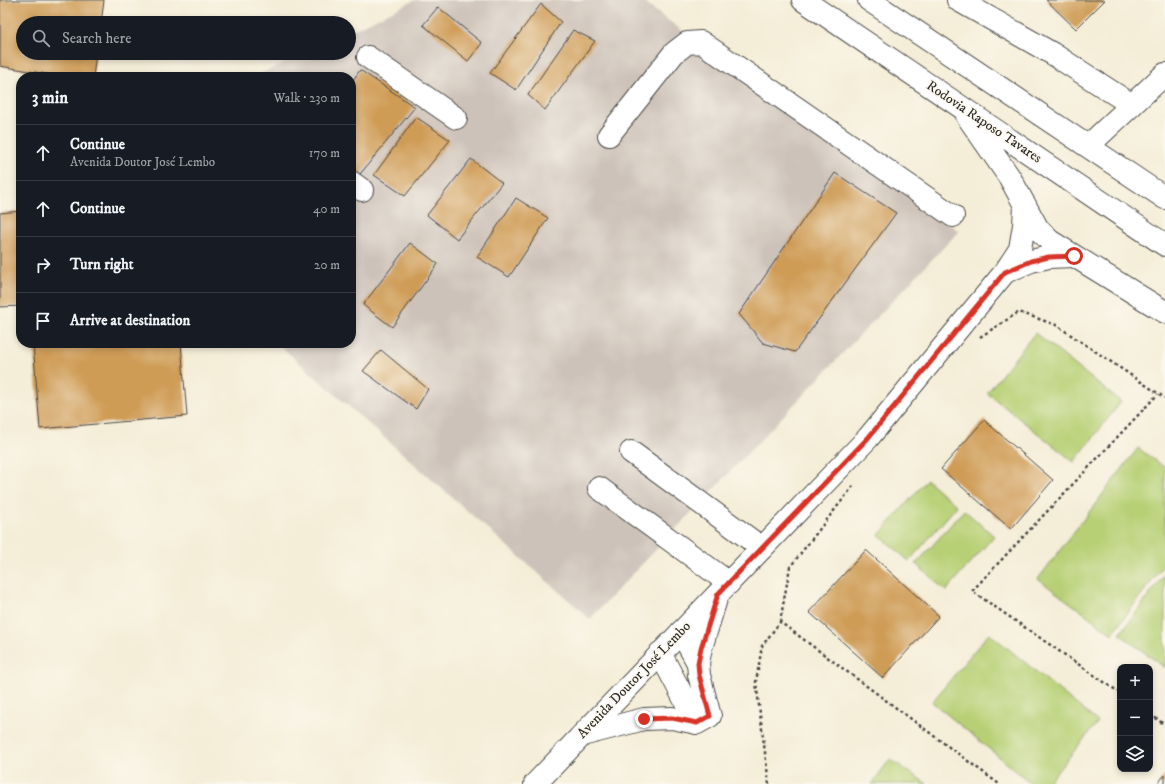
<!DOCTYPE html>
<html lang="en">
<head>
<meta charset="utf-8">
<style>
  body { margin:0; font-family:"IM FELL DW Pica",serif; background:#242831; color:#f1f3f6 }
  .controls { position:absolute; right:12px; bottom:12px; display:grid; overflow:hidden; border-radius:8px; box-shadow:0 2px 6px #0003 }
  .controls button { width:36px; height:36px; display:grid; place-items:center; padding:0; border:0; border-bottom:1px solid #363941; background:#171b24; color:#f1f3f6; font:20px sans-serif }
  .stop { position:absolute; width:12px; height:12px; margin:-9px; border:3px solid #d93025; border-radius:50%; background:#fff }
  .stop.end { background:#d93025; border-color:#fff; box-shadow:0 1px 4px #0008 }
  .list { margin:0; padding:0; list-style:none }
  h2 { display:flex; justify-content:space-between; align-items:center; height:52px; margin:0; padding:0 16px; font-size:17px }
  h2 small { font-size:13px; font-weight:400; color:#9ea1a6 }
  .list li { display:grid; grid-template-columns:26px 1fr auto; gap:12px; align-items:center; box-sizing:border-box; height:56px; padding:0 16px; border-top:1px solid #363941 }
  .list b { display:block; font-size:15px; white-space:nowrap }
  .list p { margin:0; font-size:13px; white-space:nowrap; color:#9ea1a6 }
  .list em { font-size:13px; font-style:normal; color:#9ea1a6 }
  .icon { flex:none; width:22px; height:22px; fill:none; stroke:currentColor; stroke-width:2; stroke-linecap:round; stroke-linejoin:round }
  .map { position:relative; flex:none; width:1165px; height:784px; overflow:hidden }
  .search { position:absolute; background:#171b24; box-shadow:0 2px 6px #0003; left:16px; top:16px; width:340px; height:44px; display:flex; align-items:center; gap:10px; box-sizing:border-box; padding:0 14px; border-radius:22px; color:#9ea1a6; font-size:15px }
  .panel { position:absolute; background:#171b24; box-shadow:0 2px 6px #0003; left:16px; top:72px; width:340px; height:276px; border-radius:16px }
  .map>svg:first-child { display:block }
  .industrial { fill:#cdc2b9 }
  .green { fill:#b7d075; stroke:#717e50 }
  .building { fill:#cf9c57 }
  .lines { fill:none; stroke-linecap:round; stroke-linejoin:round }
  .minor-casing { stroke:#494845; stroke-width:24 }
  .major-casing { stroke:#494845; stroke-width:24 }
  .highway-casing { stroke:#494845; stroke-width:24 }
  .path { stroke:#494845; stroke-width:2.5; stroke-dasharray:3 3; stroke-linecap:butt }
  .minor { stroke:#fff; stroke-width:22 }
  .major { stroke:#fff; stroke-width:22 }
  .highway { stroke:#fff; stroke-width:22 }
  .route { stroke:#d93025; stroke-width:5 }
  .labels { text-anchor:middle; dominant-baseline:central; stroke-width:3; stroke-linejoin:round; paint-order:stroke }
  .street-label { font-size:14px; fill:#2b2b2b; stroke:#fbf7ec }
</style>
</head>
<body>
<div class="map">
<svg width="1165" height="784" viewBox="0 0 1165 784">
  <rect width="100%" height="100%" fill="#fbf7ec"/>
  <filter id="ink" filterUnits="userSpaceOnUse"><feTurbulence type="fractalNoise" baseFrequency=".025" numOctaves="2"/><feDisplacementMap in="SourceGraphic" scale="8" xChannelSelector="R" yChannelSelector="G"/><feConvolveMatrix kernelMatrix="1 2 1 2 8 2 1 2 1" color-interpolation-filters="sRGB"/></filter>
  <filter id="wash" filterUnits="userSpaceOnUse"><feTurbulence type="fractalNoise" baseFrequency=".012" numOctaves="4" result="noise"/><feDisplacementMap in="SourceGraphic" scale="16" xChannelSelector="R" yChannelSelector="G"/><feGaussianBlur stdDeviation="0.9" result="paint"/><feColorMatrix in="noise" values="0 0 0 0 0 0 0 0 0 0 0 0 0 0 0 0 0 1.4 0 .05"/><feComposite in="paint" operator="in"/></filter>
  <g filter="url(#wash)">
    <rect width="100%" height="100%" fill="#f4edd7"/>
    <!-- industrial -->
    <path class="industrial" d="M415 0H640L959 231 590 619 277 343H351V77H254L304 53H349V32Z"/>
    <!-- green -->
    <path class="green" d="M1035 333 1121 402 1074 462 987 393Z
      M1138 448 1165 468V563L1112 634 1038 579Z
      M927 480 957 506 909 561 879 535Z
      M964 510 994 536 946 591 916 564Z
      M1165 574V668L1120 634Z
      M989 633 1098 722 1047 784H1032L932 702Z
      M890 759 927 784H872Z"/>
    <g id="blocks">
      <!-- building -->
      <path class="building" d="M0 0H104L101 23H23V53H96L93 77H65L0 66Z
        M1046 0H1105L1076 29Z
        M541 4 561 22 516 90 490 73Z
        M438 7 482 43 468 61 423 25Z
        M573 30 595 41 545 110 528 95Z
        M360 70 415 107 356 179 351 175V83Z
        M416 117 450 140 405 196 374 175Z
        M471 159 502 183 457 239 427 215Z
        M835 173 896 213 795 352 763 343 739 314Z
        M516 198 548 218 509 277 477 257Z
        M21 211V306L0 307V213Z
        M410 243 438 264 392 327 363 305Z
        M33 343H181L187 416 40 429Z
        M381 350 428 389 416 409 363 371Z
        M984 420 1053 480 1011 529 941 469Z
        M866 550 939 616 883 678 809 612Z
        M1165 775V784H1157Z"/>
    </g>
  </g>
  <g filter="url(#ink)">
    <use href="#blocks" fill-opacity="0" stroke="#494845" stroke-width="1"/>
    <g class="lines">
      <defs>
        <path id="minor" d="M958 0 1053 54 1132 105
          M368 57 456 118
          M609 135 674 53 687 43 701 42 953 216
          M1088 146 1165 74
          M351 182 362 190
          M631 452 762 548
          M599 488 729 583
          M660 653 697 723 710 716 699 675 698 663 681 632"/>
        <path id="major" d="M1005 272 1031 261 1049 257 1074 256
          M698 663 701 648 716 599
          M582 735 644 719 672 718 697 723
          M535 784 868 438 1005 272 1020 249 1024 225 1025 205"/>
        <path id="highway" d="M803 0 1165 245
          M869 0 1165 198
          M967 116 1010 178 1038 229 1050 241 1165 312"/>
      </defs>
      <!-- minor casing -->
      <use href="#minor" class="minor-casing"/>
      <!-- major casing -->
      <use href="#major" class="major-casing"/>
      <!-- highway casing -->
      <use href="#highway" class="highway-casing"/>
      <!-- path -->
      <path class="path" d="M980 337 1019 312 1056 325 1165 398
        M780 622 790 567 854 485
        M1120 693 972 591 1158 394
        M1150 714 1165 725
        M769 784 756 682 762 646 780 622 999 784"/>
      <!-- minor -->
      <use href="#minor" class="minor"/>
      <!-- major -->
      <use href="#major" class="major"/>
      <!-- highway -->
      <use href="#highway" class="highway"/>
    </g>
  </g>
  <g class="lines" filter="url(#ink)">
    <!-- route -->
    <path class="route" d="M644 719 672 718 697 723 710 716 699 675 698 663 701 648 718 594 868 438 1005 272 1031 261 1049 257 1074 256"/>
  </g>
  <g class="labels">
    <!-- street labels -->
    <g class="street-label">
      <text transform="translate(984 122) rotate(34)">Rodovia Raposo Tavares</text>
      <text transform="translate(634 680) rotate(-46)">Avenida Doutor José Lembo</text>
    </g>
  </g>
</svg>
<div class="controls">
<button>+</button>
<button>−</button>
<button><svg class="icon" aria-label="layers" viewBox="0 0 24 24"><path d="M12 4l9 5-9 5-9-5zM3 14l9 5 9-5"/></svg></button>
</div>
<div class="stop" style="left:1074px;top:256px"></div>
<div class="stop end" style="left:644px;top:719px"></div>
<div class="search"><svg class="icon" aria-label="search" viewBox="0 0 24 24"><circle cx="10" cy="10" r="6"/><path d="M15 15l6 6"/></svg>Search here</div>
<section class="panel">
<h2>3 min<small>Walk · 230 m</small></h2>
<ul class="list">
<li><svg class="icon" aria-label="ahead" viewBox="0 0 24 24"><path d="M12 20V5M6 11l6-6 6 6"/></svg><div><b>Continue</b><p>Avenida Doutor José Lembo</p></div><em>170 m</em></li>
<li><svg class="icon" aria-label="ahead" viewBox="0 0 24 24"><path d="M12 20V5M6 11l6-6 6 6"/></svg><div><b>Continue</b></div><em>40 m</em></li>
<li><svg class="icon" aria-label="right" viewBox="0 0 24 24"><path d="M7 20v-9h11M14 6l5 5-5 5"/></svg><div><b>Turn right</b></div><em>20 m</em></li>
<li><svg class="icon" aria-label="arrive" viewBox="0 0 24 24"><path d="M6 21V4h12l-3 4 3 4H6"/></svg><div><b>Arrive at destination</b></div></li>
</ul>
</section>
</div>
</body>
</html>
